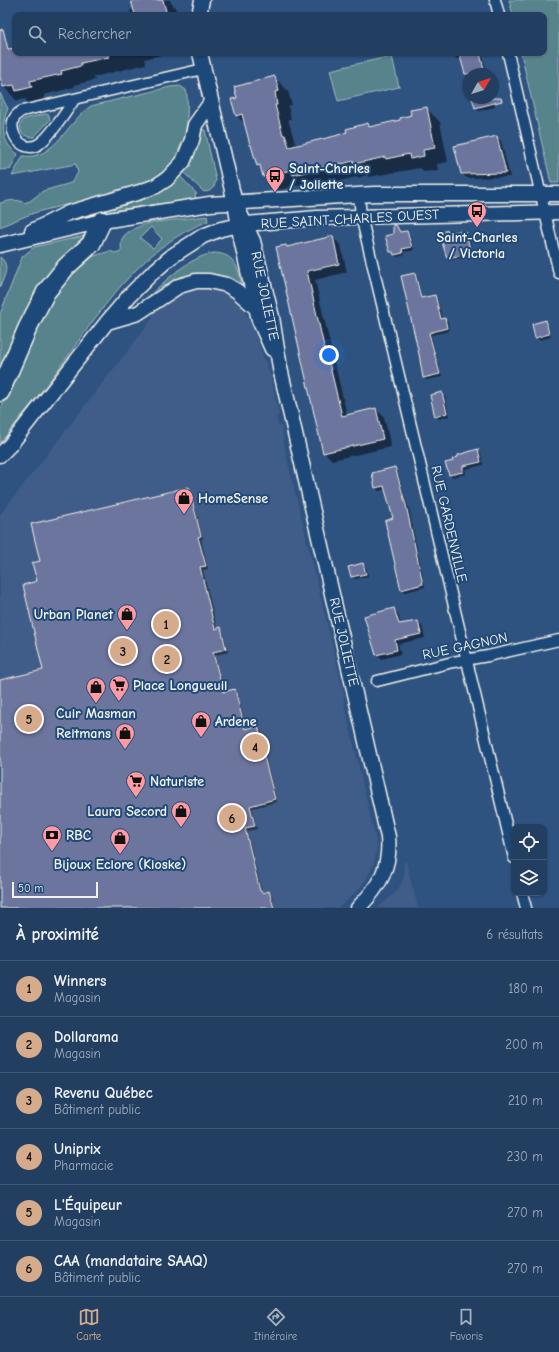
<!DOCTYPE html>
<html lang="fr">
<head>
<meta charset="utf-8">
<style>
  body { margin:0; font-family:"Comic Neue",sans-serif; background:#2e496a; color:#f1f3f6 }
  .controls { position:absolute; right:12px; bottom:12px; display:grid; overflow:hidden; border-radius:8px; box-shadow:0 1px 3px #0004 }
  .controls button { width:36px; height:36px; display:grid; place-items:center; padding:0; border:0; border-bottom:1px solid #3f5776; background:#223e61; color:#f1f3f6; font:20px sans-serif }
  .compass { position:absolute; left:463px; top:68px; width:36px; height:36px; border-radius:50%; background:#223e61; box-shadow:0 1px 3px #0004; rotate:51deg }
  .scale { position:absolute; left:12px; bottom:10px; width:86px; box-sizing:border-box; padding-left:4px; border:2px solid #f4f1e8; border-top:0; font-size:11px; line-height:14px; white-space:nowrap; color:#f4f1e8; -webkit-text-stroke:3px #1f4a7a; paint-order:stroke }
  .you { position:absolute; left:329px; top:355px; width:14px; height:14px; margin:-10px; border:3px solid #fff; border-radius:50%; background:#1a73e8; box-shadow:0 0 0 6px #1a73e833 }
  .badge { display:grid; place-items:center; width:26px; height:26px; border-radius:50%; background:#d6ab8b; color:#111; font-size:13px; font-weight:700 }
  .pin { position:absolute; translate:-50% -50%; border:2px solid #fff; box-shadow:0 1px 4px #0006 }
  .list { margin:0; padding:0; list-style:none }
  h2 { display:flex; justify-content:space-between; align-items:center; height:52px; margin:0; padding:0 16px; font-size:17px }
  h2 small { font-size:13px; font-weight:400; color:#a2aebd }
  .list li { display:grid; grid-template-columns:26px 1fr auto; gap:12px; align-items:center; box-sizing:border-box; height:56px; padding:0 16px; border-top:1px solid #3f5776 }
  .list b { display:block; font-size:15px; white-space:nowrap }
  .list p { margin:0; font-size:13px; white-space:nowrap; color:#a2aebd }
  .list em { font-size:13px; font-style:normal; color:#a2aebd }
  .icon { flex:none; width:22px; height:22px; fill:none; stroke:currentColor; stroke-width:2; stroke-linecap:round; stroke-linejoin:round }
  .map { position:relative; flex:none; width:559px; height:908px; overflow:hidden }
  .search { position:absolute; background:#223e61; box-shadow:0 1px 3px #0004; left:12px; right:12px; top:12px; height:44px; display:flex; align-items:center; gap:10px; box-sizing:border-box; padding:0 14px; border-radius:8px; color:#a2aebd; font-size:15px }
  .sheet { height:388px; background:#223e61 }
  nav { display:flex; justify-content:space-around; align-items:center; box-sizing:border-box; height:56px; border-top:1px solid #3f5776; background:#223e61; font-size:11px; color:#a2aebd }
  nav a { display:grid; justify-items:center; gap:2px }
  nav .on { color:#d6ab8b }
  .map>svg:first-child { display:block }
  .built { fill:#415d89 }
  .green { fill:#56838c; stroke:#a5baba; fill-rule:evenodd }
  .shadow { fill:#0007 }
  .building { fill:#6c759d; stroke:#f4f1e8 }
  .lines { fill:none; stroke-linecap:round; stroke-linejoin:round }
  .street-casing { stroke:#f4f1e8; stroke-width:13 }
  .secondary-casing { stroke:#f4f1e8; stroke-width:17 }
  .highway-casing { stroke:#f4f1e8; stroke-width:21 }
  .street { stroke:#1f4a7a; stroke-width:10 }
  .secondary { stroke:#1f4a7a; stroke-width:14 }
  .highway { stroke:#1f4a7a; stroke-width:18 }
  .labels { text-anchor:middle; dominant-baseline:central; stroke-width:4; stroke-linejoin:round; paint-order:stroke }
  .poi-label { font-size:14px; font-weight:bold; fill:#f4f1e8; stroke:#1f4a7a; text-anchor:start }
  .street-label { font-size:14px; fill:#f4f1e8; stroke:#1f4a7a }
</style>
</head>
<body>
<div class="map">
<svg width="559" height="908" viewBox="0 0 559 908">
  <rect width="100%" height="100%" fill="#2e5381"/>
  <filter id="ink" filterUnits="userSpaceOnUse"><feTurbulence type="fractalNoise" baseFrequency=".025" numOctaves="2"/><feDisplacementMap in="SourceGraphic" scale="8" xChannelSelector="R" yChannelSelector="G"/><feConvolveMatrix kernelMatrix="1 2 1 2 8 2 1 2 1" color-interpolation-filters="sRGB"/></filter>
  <g filter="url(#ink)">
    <!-- built -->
    <path class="built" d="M197 287H204L220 289V292L232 298 243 308 249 319 271 377 279 415 276 416 278 426 281 425 286 455 345 698H343L377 846 374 864 365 881 358 890 344 903 337 908H0V515L147 326 153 317V311L180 292Z
      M404 862H406L418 908H378L398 890 404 877Z"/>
    <!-- green -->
    <path class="green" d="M509 0H559V183H551L521 53H544V15H513Z
      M392 56 399 87 338 101 330 70Z
      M180 86 186 90 187 96C188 118 187 146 173 163 148 194 72 201 34 213 23 217 11 222 0 227V203C9 201 16 198 24 203L30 201 43 191 71 183 78 173 76 164 12 176 23 156C54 161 68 121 91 106L170 87Z
      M0 93 8 109C0 125 2 144 18 154L10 170 9 169 0 170Z
      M45 114 49 115 50 120 34 137C22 138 16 128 24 119Z
      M201 129 205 130 216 180 214 187 209 191 204 192 182 171Z
      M179 175 197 194H195L196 199 123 209 72 221 71 217Z
      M207 216 208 221C138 248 99 314 57 371 39 396 19 419 0 443V411L27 347 51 296 77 267 83 265 94 256 110 251 115 253 121 251C122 247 120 242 122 239 125 231 142 225 149 223ZM151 227 162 239 153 248 140 238Z
      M84 236 64 258 45 278 38 286 26 311 0 370V314L22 257 34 247Z
      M214 253C236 254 238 268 242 286 223 272 196 269 174 281 165 286 157 293 148 297 165 281 189 257 214 253Z
      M0 257C11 265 4 277 0 287Z"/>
    <!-- shadow -->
    <path class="shadow" d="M132 0H170L171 3 175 7 177 15H131L130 10 134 9Z
      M7 45 11 50 15 49V53H169L145 59 146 64 94 77 95 80 74 85 75 87 44 95 45 100 30 104 25 99 17 101 4 87 0 72V47Z
      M454 53H482L487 74H469V84L462 60H459L455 57Z
      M274 77 288 91 292 105 288 106 291 119H288L296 146 335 137 367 124 370 127 401 120 426 108 440 122 448 162 437 164 438 170 425 172 420 168 369 177 367 175 357 178 356 177 308 189 303 184 278 190 264 176 262 169 258 165 246 125 237 116 238 98Z
      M473 98H493L495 107 479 111 476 108Z
      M497 137 501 141 510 177 467 178 462 174Z
      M396 226 401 233 407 232 410 235 414 250 404 252 405 255 397 257 391 252Z
      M466 233 469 236 472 251 465 253 466 257 451 260 448 258 461 234Z
      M333 237 341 246 347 272 315 280 347 415 376 409 384 417 391 447 332 460 324 452 288 248Z
      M414 274 417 276 422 298 434 296 437 299 443 319H445L448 322 449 331 431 335 442 377 426 380 424 377Z
      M545 321 548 324 551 337 539 340 536 337Z
      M442 393 445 396 449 416 439 419 436 416Z
      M478 450 481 453 483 465 465 469 466 474 452 477 450 475Z
      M394 468 397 471 409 509 425 587 405 592 402 590 399 573 395 519 386 489 379 491 376 488 373 474Z
      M189 488 191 491 203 539H201L208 569 203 570 217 629H220L223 631 228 652 215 655 224 693 235 690 238 693 246 730 258 727 261 730 264 743H262L277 802 252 808 257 829 247 831 262 893 269 892 272 895 275 908H0V681L44 670 38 582 41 562Z
      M363 565 366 567 368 576 355 579 352 576Z
      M393 609 398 613 401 625 417 622 422 626 425 638 398 644 401 654 381 659 377 654Z"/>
    <!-- building -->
    <path class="building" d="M131 0H163L167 15H135Z
      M3 29 8 49 15 48V53H109V57L81 63V66L61 71 62 74 30 81 32 87 16 91 14 85 3 87 0 77V30Z
      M459 53H480L485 74H465Z
      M275 76 279 91 275 92 277 105H275L283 135H285L289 147 335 136 347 132 346 129 368 123 369 127 400 120V118L411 115 410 110 427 107 435 148 423 150 424 156 410 159 409 154 386 159 385 157 354 164 353 161 342 164V163L293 175 291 170 263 177 260 165 257 166 251 145H250L242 114 236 116 231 99 237 98 234 87Z
      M472 98H501L502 101 475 108Z
      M497 136 506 173 461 174 454 146Z
      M393 225H396L400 232 407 231 412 247 402 249 403 253 394 255 393 252H390L385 236 393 234Z
      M448 230 449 233 460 231V233L466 232 470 249 463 250 464 255 447 258 439 233Z
      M333 236 339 264 307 271 325 351 326 350 342 416 376 408 383 439 323 453 276 247 286 245 287 247Z
      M415 273 421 298 435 295 441 319 445 318 447 328 429 333 440 374 423 378 419 354 401 276Z
      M546 320 549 334 535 338 532 324Z
      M442 392 447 413 435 417 430 395Z
      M478 449 481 462 463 466V472L449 475 445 463 453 461 452 459 458 457V455Z
      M395 467 406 505 423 584 401 590 385 521 393 518 384 486 375 488 372 473Z
      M189 487 201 536 198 537 206 566 200 567 215 629 221 627 226 649 213 652 223 692 235 689 245 729 258 726 262 740 260 741 275 799 250 806 255 826 245 828 260 891H261L262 893 269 891 274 908H0V680L43 670 23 585 37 581 32 563 40 561 31 524Z
      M363 563 366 574 351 577 348 567Z
      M394 608 399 624 418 621 421 634 395 640 397 650 376 655 364 616Z"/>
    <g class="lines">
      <defs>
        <path id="street" d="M495 0 499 15
          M508 53 559 273
          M74 100C66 112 51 136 39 144 20 157 0 122 22 111L203 69
          M359 195 361 216 514 858
          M377 681 453 662 488 656 559 640
          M522 893 526 908"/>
        <path id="secondary" d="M199 15 202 0
          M200 53 235 203 241 239 259 320 272 349
          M235 203 253 241 272 317 280 368 388 837C391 868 379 887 358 908
          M32 231 68 213 140 192 156 186 167 179 183 162 192 140 195 125 211 102
          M0 245 102 221 210 204 374 194H559
          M107 322 138 313 179 286 196 281H209L227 285 237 291 256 308
          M0 455 10 445 107 322 130 295 151 274 172 256 203 236 221 229 246 224 317 218 559 212"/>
        <path id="highway" d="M0 392 28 327 46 292 66 267 91 244 102 221"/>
      </defs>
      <!-- street casing -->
      <use href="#street" class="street-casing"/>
      <!-- secondary casing -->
      <use href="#secondary" class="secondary-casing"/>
      <!-- highway casing -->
      <use href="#highway" class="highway-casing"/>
      <!-- street -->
      <use href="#street" class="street"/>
      <!-- secondary -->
      <use href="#secondary" class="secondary"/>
      <!-- highway -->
      <use href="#highway" class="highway"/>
    </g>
  </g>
  <!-- icons -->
  <defs>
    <symbol id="bus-pin" viewBox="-11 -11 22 30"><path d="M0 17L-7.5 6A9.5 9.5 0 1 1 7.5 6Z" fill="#ff9aa2" stroke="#1f4a7a"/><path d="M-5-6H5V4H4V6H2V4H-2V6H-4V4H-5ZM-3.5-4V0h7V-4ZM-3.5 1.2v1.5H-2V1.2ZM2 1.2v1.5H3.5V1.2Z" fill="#111"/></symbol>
    <symbol id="shop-pin" viewBox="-11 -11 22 30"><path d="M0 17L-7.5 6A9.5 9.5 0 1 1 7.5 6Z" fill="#ff9aa2" stroke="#1f4a7a"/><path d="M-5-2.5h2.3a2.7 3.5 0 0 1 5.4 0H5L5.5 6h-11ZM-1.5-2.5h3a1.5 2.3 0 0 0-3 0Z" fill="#111"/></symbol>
    <symbol id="supermarket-pin" viewBox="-11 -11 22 30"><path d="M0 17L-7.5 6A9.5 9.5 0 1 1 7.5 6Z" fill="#ff9aa2" stroke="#1f4a7a"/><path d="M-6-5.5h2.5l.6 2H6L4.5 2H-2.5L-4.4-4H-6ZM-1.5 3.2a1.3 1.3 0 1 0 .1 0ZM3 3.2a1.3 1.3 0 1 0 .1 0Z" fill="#111"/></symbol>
    <symbol id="bank-pin" viewBox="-11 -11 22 30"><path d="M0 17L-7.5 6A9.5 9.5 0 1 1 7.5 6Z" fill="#ff9aa2" stroke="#1f4a7a"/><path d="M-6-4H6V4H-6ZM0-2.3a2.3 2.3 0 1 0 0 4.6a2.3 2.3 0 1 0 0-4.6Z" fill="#111"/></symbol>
  </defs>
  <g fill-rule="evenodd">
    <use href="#bus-pin" x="264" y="165" width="22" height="30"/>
    <use href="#bus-pin" x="466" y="200" width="22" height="30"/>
    <use href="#shop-pin" x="173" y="487" width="22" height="30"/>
    <use href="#shop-pin" x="116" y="603" width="22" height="30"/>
    <use href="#supermarket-pin" x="108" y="674" width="22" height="30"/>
    <use href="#shop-pin" x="85" y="676" width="22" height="30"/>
    <use href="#shop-pin" x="190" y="710" width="22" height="30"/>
    <use href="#shop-pin" x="114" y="722" width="22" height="30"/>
    <use href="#supermarket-pin" x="125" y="770" width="22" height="30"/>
    <use href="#shop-pin" x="170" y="800" width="22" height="30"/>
    <use href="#bank-pin" x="41" y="824" width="22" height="30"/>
    <use href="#shop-pin" x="109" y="827" width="22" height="30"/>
  </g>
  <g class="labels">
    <!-- poi labels -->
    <g class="poi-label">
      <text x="289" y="168">Saint-Charles<tspan x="289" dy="16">/ Joliette</tspan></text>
      <text x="477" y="237" text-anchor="middle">Saint-Charles<tspan x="477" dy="16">/ Victoria</tspan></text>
      <text x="198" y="498">HomeSense</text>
      <text x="113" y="614" text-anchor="end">Urban Planet</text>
      <text x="133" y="685">Place Longueuil</text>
      <text x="96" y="713" text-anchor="middle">Cuir Masman</text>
      <text x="215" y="721">Ardene</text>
      <text x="111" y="733" text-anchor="end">Reitmans</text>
      <text x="150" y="781">Naturiste</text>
      <text x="167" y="811" text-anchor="end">Laura Secord</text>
      <text x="66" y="835">RBC</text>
      <text x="120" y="864" text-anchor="middle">Bijoux Eclore (Kioske)</text>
    </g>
    <!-- street labels -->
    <g class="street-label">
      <text transform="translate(350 219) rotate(-3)">RUE SAINT-CHARLES OUEST</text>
      <text transform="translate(265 296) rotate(78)">RUE JOLIETTE</text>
      <text transform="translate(449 524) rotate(77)">RUE GARDENVILLE</text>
      <text transform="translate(344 642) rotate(77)">RUE JOLIETTE</text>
      <text transform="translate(465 646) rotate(-12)">RUE GAGNON</text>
    </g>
  </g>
</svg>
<div class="controls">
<button><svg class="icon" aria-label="locate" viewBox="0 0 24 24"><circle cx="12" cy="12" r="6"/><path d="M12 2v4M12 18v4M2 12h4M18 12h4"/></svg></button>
<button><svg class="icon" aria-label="layers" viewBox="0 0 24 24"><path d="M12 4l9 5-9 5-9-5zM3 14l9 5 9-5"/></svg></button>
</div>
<svg class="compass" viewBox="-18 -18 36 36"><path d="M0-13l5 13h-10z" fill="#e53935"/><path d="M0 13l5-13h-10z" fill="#a2aebd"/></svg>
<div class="scale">50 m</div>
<div class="you"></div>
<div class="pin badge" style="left:166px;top:624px">1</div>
<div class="pin badge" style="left:167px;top:659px">2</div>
<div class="pin badge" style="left:123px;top:651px">3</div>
<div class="pin badge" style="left:255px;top:747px">4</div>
<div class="pin badge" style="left:29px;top:719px">5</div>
<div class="pin badge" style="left:232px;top:818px">6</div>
<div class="search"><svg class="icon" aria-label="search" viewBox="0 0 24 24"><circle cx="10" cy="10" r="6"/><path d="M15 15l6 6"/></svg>Rechercher</div>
</div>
<section class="sheet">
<h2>À proximité<small>6 résultats</small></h2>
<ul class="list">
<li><span class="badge">1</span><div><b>Winners</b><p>Magasin</p></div><em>180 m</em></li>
<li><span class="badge">2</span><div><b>Dollarama</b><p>Magasin</p></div><em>200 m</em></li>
<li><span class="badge">3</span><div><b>Revenu Québec</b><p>Bâtiment public</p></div><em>210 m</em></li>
<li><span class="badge">4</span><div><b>Uniprix</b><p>Pharmacie</p></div><em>230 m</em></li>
<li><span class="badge">5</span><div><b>L'Équipeur</b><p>Magasin</p></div><em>270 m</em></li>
<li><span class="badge">6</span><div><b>CAA (mandataire SAAQ)</b><p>Bâtiment public</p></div><em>270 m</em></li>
</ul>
</section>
<nav>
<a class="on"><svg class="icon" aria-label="map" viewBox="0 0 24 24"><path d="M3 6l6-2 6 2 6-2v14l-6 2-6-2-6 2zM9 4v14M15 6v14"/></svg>Carte</a>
<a><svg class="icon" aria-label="directions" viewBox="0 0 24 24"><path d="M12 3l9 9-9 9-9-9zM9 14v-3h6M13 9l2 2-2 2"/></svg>Itinéraire</a>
<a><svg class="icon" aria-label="saved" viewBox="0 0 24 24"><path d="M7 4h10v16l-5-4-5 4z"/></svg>Favoris</a>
</nav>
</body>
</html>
